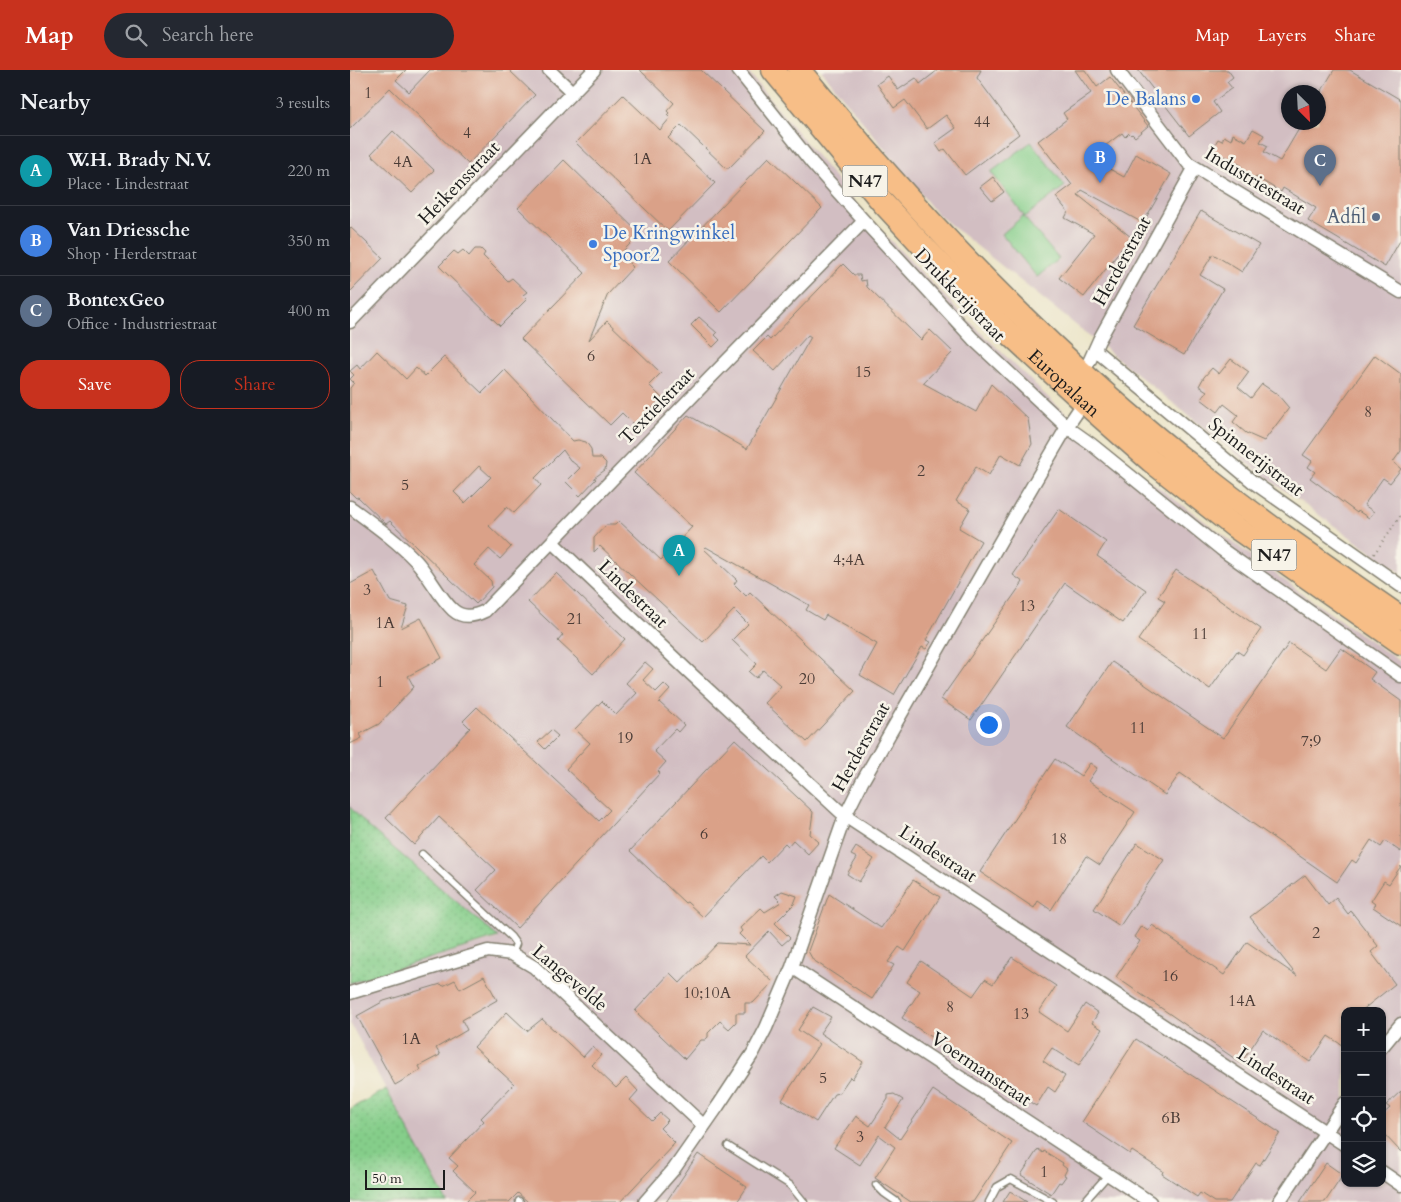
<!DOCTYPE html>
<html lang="en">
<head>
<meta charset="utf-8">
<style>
  body { margin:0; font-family:Cardo,serif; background:#242831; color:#f1f3f6 }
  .controls { position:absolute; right:15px; bottom:15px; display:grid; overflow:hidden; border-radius:10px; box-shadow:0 1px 4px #0004 }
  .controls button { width:45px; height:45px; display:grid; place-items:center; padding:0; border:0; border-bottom:1px solid #363941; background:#171b24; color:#f1f3f6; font:25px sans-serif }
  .compass { position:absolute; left:931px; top:15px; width:45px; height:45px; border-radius:50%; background:#171b24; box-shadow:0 1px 4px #0004; rotate:156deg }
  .scale { position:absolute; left:15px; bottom:12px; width:80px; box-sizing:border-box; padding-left:5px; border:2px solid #1c1c1c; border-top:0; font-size:14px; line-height:18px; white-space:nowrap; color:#1c1c1c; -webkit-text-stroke:4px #f7f3e8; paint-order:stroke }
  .you { position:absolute; left:638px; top:654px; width:18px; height:18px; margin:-12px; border:4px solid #fff; border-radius:50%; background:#1a73e8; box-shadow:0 0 0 8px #1a73e833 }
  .badge { display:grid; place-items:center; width:32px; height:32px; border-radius:50%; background:#c8321e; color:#fff; font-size:16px; font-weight:700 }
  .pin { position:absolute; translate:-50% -41px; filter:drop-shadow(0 1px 2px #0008) }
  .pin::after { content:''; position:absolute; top:26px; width:18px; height:15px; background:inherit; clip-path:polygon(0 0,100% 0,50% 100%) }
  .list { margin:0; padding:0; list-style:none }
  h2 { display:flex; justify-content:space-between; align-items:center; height:65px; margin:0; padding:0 20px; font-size:21px }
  h2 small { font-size:16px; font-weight:400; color:#9ea1a6 }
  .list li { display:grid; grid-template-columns:32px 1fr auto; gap:15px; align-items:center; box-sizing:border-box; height:70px; padding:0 20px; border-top:1px solid #363941 }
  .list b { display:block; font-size:19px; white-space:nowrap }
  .list p { margin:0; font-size:16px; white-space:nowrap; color:#9ea1a6 }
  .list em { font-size:16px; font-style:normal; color:#9ea1a6 }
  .actions { display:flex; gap:10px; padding:15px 20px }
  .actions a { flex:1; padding:11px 0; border:1px solid #c8321e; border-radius:20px; text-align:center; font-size:18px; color:#c8321e }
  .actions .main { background:#c8321e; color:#fff }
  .icon { flex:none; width:28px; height:28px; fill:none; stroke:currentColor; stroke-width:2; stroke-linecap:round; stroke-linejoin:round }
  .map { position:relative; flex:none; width:1051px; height:1132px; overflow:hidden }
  header { display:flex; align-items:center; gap:30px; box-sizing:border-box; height:70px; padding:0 25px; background:#c8321e; color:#fff }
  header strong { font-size:24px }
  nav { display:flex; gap:28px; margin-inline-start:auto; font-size:18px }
  .search { width:350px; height:45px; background:#242831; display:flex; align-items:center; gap:12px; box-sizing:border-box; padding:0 18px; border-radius:28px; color:#9ea1a6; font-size:19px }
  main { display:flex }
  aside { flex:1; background:#171b24 }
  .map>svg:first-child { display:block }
  .industrial { fill:#d2bec2; fill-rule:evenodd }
  .grass { fill:url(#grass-dots); stroke:#507553 }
  .park { fill:#85ce8a; stroke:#507553 }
  .building { fill:#daa188; fill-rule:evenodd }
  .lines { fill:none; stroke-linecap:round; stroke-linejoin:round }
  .lane-casing { stroke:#848071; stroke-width:9 }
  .street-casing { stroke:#848071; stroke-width:15 }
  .highway-casing { stroke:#848071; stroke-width:25 }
  .path { stroke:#848071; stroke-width:2; stroke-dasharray:1 4; stroke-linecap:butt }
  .lane { stroke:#fff; stroke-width:6 }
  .street { stroke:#fff; stroke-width:12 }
  .highway { stroke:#f7be87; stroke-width:22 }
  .shop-dot { fill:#3f7fe0; stroke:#f7f3e8; stroke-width:2 }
  .service-dot { fill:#5c6f8a; stroke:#f7f3e8; stroke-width:2 }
  .labels { text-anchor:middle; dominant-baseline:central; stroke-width:5; stroke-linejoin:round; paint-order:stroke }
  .number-label { font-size:16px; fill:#4c3d37 }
  .shield { fill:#f7f3e8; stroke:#5e5c59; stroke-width:1 }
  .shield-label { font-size:18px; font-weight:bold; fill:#1c1c1c }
  .shop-label { font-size:19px; fill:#366cbe; stroke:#f7f3e8; text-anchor:end }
  .street-label { font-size:19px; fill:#1c1c1c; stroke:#f7f3e8 }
  .service-label { font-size:19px; fill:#4e5e75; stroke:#f7f3e8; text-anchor:end }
</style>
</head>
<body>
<header>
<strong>Map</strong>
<div class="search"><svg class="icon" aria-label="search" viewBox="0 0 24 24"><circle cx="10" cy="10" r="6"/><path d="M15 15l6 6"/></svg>Search here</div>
<nav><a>Map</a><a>Layers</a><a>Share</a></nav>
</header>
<main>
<aside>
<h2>Nearby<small>3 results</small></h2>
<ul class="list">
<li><span class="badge" style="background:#0f9aa8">A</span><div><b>W.H. Brady N.V.</b><p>Place · Lindestraat</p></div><em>220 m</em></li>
<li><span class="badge" style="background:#3f7fe0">B</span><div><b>Van Driessche</b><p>Shop · Herderstraat</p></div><em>350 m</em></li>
<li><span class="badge" style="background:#5c6f8a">C</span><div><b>BontexGeo</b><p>Office · Industriestraat</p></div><em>400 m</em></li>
</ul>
<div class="actions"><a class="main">Save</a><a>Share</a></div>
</aside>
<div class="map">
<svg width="1051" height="1132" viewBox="0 0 1051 1132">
  <defs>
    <pattern id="grass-dots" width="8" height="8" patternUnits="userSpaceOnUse" patternTransform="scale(1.25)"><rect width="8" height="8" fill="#85ce8a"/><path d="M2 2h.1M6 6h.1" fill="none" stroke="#72b076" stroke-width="1.8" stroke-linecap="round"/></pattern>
  </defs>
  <rect width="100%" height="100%" fill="#f7f3e8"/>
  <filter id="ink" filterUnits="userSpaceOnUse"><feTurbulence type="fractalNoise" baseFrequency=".02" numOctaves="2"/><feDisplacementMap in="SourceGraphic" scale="10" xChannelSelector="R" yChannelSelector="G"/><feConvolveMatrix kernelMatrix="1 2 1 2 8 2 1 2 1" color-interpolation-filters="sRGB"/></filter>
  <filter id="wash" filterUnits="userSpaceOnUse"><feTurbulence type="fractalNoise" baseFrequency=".0096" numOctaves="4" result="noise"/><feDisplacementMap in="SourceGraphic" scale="20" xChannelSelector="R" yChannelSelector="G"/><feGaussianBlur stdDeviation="1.12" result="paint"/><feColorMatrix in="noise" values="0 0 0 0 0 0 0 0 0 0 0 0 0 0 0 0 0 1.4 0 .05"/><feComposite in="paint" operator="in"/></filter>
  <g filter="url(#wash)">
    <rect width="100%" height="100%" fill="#ebe4c6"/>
    <!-- industrial -->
    <path class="industrial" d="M0 0H396L513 142 606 238 705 334 793 406 964 532 1051 592V1132H97L0 953V913L148 868 20 758 0 737ZM995 941H1032V1113H995Z
      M471 0H1051V503L914 406 587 144ZM938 22H968V52H938Z"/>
    <!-- grass -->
    <path class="grass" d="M0 737 20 758 148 867 0 913Z
      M36 1019 97 1132H0V1039Z"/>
    <!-- park -->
    <path class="park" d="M681 72 715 116 675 147 641 102Z
      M673 146 709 189 687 207 652 164Z"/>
    <g id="blocks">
      <!-- building -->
      <path class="building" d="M0 0H56L46 10 59 22 80 0H159L185 25 118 94 40 18 0 59Z
        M290 0H351L415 61 379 98H376L331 55 318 68 365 113 318 161 226 73 273 25 310 60 320 48 317 45 319 43 317 41 324 33Z
        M588 0H631L627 8 669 64 615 105 595 79 591 82 585 73 606 58 596 45 577 59 555 30 544 38 527 14 538 6 548 20 566 8 570 14Z
        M725 0H735L747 17 760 7 798 56 785 67 782 64 781 65 779 63 775 67 772 63 751 79 757 87 756 97 774 107 786 84 821 104 793 153 732 120 728 125 781 167 734 227 709 208 744 164 715 148 718 142 706 127 722 115 688 71 717 49 713 43 741 23Z
        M788 0H878L883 7 877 12 882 18 863 32 870 42 839 66Z
        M984 0H1000L1051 30V169L1035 197 958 151 966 138 933 118 931 122 906 107 905 109 889 100 892 96 875 86 872 91 863 85 865 83 861 81 868 69 872 71 874 66 881 70 883 64 896 71 903 59 914 65 910 72 918 76 914 82 930 91 953 52H968V27Z
        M43 61 84 100 62 123 21 84Z
        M419 87 472 138 371 242 319 191Z
        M214 90 290 164 270 184 283 197 258 224 239 270 257 251 311 303 299 315 312 328 285 356 272 343 260 355 171 269 235 203 168 138Z
        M643 107 654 122 642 131 630 117Z
        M851 141 909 175 892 202 863 184 850 205 873 219 834 285 783 255Z
        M0 157 33 188 0 222Z
        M125 179H131L135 183 133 186 158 211 162 208 177 222 173 225 177 229 150 256 89 196 104 181 108 184 113 180 119 186Z
        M493 194 504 205H510L511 211 516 210 517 217 571 270 580 260 603 282 573 313 626 342 641 314 678 349 682 374 670 395 651 384 639 405 626 397 606 431 620 439 609 458 631 471 576 570 581 572 576 579 572 577 544 625 510 605 527 574 476 545 473 550 456 540 459 535 356 477 354 479 387 510 384 514 396 526 400 522 505 621 457 672 415 633 431 616 413 600 406 608 399 602 407 594 382 570 398 554 384 540 353 572 250 476 244 482V468L256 455H265L269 451 311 490 342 457 284 403 338 345 397 379 461 267 458 265 425 301 403 281 417 267 420 270Z
        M349 247 367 263 365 265 370 270 363 277 341 255Z
        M27 281 56 309 66 298 75 306 94 287 132 323 155 300 223 371 228 370 236 372 241 379 242 388H251L256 393 255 400 244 408 246 409 230 426 216 412 230 398 220 390 213 380 185 408 191 415 164 443 157 437 139 456 161 477 150 489 139 479 124 495 141 511 142 517 126 534 40 451 36 454 8 427 6 428 0 422V318L4 313 0 309 4 305 0 301 7 295 10 299ZM129 396 141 407 115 433 104 422Z
        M1025 285 1051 304V381L1043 392 1051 399 1040 413 1033 408 1014 435 1024 442 1019 448 1008 441 1007 443 960 408 965 402 958 397 962 391 953 385Z
        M881 289 899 302 888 317 901 328 912 314 928 325 939 338 914 371 896 363 883 352 888 345 874 334 868 342 851 329 857 321 849 316 854 307 862 298 869 304Z
        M709 439 756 472 747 486 796 520 773 553 715 513 621 650 591 629 673 512 663 505Z
        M826 500 911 559 893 585 887 581 860 619 788 570 815 531 808 527Z
        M24 501 40 531 58 536 51 558 71 548 92 588 58 606 64 617 29 654 10 664 12 668 0 674V514Z
        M206 503 275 569 243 604 208 571 213 565 178 532Z
        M939 573 976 599 991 578 1025 602 1020 609 1051 631V782L1035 771 1031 777 1021 770 1006 793 1002 790 987 812 830 703 815 725 717 657 762 592 873 668Z
        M295 592 303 599 293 610 306 622 314 614 320 620 309 632 334 655 328 662 325 659 304 681 316 692 308 701 310 703 167 858 127 820 146 800 89 747 64 775 36 748 120 658 113 651 127 637 249 751 260 740 216 699 240 673 225 659 252 631 266 645 287 623 276 613Z
        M201 660 208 666 195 679 188 672Z
        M385 669 463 742 460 764 469 772 458 784 443 770 438 776 435 773 417 792 411 786 353 847 337 832 335 833 280 781Z
        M705 689 731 706 740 693 747 698 738 711 785 742 750 795 736 786 701 840 688 831 684 838 630 802Z
        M787 773 814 790 770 856 744 839Z
        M506 777 524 789 509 812 497 804 507 788 501 785Z
        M1051 796V856L1023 837 1025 834 1021 831 1034 811 1039 814Z
        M955 805 978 835 986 828 998 844 1001 841 1028 876 1021 882 1045 914 1011 941H995V977L978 966 960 992 913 960 891 993 766 907 790 871 784 867 791 856 798 861 802 855 874 905 897 872 947 906 900 847Z
        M563 810 590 827 555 881 549 877 538 892 544 895 522 929 463 890 458 881 479 824 531 858Z
        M432 821 447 826 444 834 425 853 440 868 432 875 419 861 395 886 423 912 403 933H395V943H386V952L379 959 370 951 358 963V967L355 970H351L335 989 285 941 320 903 330 913 368 873 400 875 389 864 392 861 390 858 411 838 415 842 431 832 425 826Z
        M662 887 706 916 689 942 717 961 735 934 748 943 742 953 752 959 729 995 702 978 693 991 715 1006 705 1022 698 1017 686 1036 552 948 570 921 557 912 571 891 623 926 635 909 643 914Z
        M134 906 147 930 112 950 117 960 86 978 90 985 69 996 71 1000 45 1015 7 946 34 931 91 914 93 916 105 910 110 919Z
        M463 937 481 947 470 963 513 992 502 1009 500 1007 489 1023 484 1024 466 1052 432 1030 469 974 448 960Z
        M157 942 177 961 192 949 233 987 242 977 251 985 242 995 266 1018 276 1008 288 1021 280 1030 302 1051 310 1043 318 1050 310 1058 325 1073 270 1132H178L168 1123 159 1132H115L125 1122 103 1101 108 1096 99 1088 134 1051 131 1048 164 1014 124 977Z
        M786 969 930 1063 910 1095 906 1093 880 1132H864L850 1123 847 1127 812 1104 813 1101 782 1081 780 1084 732 1052Z
        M583 1020 662 1073 623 1132H561L525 1108 545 1077 529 1065 510 1095 484 1078 506 1046 520 1056 538 1029V1025L544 1024 553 1030 535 1057 550 1069Z
        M1051 1021V1082L1032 1062V1045L1040 1038 1036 1035Z
        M688 1079 693 1083 694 1081 713 1093 712 1095 717 1099 714 1105 716 1106 711 1113 709 1112 701 1124 671 1105Z
        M348 1084 397 1117 387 1132H316Z
        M976 1093 993 1105 975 1132H950Z
        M660 1121 677 1132H653Z"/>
    </g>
  </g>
  <g filter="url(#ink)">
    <use href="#blocks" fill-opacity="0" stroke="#848071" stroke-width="1"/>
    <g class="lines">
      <defs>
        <path id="lane" d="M72 784 161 867 166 874 162 884
          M378 1076 440 1115 454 1132
          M526 1115 534 1123 547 1132
          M169 1131 170 1132
          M639 1132 647 1117 661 1109 703 1132
          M734 1132 758 1105"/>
        <path id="street" d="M199 0 222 22
          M388 0 462 93 514 151 623 269 717 357 741 374 871 479 1051 606
          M767 0 838 93 1051 222
          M0 252 244 0
          M745 280 903 412 1051 516
          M732 302 739 292 749 270 845 97
          M0 437C23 454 46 470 66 491 79 505 89 527 103 540 113 549 125 546 135 541L359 309 514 151
          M202 472 339 602 495 746 995 1075
          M442 897 800 1132
          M0 923 138 881 162 884 184 897 354 1056
          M1032 977 1051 954
          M1032 1102 1051 1115
          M295 1132 324 1099 368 1036 403 983 416 958 442 897 495 746 512 712 666 444 717 357 734 332
          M929 1132 995 1033"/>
        <g id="highway">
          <path id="s1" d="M423 0 533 133 573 176 656 260 734 332 801 391 885 457 1051 573"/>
          <path d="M449 0C569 147 699 284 848 401 913 453 982 500 1051 548"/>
        </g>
      </defs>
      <!-- lane casing -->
      <use href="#lane" class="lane-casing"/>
      <!-- street casing -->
      <use href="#street" class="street-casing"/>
      <!-- highway casing -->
      <use href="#highway" class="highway-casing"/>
      <!-- path -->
      <path class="path" d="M1024 484 1051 445"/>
      <!-- lane -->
      <use href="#lane" class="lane"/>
      <!-- street -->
      <use href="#street" class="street"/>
      <!-- highway -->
      <use href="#highway" class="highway"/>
    </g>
  </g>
  <!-- markers -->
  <g class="shop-dot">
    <circle cx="846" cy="29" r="5"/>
    <circle cx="243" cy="174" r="5"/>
  </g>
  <circle class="service-dot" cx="1026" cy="147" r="5"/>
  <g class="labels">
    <!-- number labels -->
    <g class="number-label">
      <text x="18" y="23">1</text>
      <text x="632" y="52">44</text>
      <text x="117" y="63">4</text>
      <text x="292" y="89">1A</text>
      <text x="53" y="92">4A</text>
      <text x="241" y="286">6</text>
      <text x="513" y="302">15</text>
      <text x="1018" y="342">8</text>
      <text x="571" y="401">2</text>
      <text x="55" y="415">5</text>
      <text x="499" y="490">4;4A</text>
      <text x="17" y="520">3</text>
      <text x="677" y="536">13</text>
      <text x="225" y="549">21</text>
      <text x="35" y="553">1A</text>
      <text x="850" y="564">11</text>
      <text x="457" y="609">20</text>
      <text x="30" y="612">1</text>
      <text x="788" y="658">11</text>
      <text x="275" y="668">19</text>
      <text x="961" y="671">7;9</text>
      <text x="354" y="764">6</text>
      <text x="709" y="769">18</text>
      <text x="966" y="863">2</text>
      <text x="820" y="906">16</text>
      <text x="357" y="923">10;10A</text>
      <text x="892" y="931">14A</text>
      <text x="600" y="937">8</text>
      <text x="671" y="944">13</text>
      <text x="61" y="969">1A</text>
      <text x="473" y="1008">5</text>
      <text x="821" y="1048">6B</text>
      <text x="510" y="1067">3</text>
      <text x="694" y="1102">1</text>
    </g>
    <!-- shield labels -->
    <g class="shield">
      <rect x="492.5" y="95.5" width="45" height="31" rx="4"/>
      <rect x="901.5" y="469.5" width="45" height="31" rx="4"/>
    </g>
    <g class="shield-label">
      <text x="515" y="111">N47</text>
      <text x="924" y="485">N47</text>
    </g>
    <!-- shop labels -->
    <g class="shop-label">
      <text x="836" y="29">De Balans</text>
      <text x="253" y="163" text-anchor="start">De Kringwinkel<tspan x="253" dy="22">Spoor2</tspan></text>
    </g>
    <!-- street labels -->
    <g class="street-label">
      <text transform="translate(905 111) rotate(31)">Industriestraat</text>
      <text transform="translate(109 113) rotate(-46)">Heikensstraat</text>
      <text transform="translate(772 191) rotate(-61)">Herderstraat</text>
      <text transform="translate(610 225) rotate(46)">Drukkerijstraat</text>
      <text stroke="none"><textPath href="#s1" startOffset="428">Europalaan</textPath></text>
      <text transform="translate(307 336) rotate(-46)">Textielstraat</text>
      <text transform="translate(906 387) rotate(38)">Spinnerijstraat</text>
      <text transform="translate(283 524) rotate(44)">Lindestraat</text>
      <text transform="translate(511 677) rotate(-61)">Herderstraat</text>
      <text transform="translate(588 784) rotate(33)">Lindestraat</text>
      <text transform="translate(220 908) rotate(40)">Langevelde</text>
      <text transform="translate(631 999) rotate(34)">Voermanstraat</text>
      <text transform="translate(926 1006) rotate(33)">Lindestraat</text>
    </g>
    <!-- service labels -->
    <g class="service-label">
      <text x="1016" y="147">Adfil</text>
    </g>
  </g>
</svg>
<div class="controls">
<button>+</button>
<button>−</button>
<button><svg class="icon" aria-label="locate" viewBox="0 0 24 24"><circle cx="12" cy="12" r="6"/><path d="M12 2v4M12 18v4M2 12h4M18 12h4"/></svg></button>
<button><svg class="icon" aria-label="layers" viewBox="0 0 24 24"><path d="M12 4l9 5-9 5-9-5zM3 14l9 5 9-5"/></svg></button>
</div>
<svg class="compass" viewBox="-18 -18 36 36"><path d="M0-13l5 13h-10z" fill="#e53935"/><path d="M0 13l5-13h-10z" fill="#9ea1a6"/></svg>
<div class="scale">50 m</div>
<div class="you"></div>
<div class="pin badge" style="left:329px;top:506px;background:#0f9aa8">A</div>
<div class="pin badge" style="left:750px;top:113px;background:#3f7fe0">B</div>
<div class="pin badge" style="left:970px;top:116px;background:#5c6f8a">C</div>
</div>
</main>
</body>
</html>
